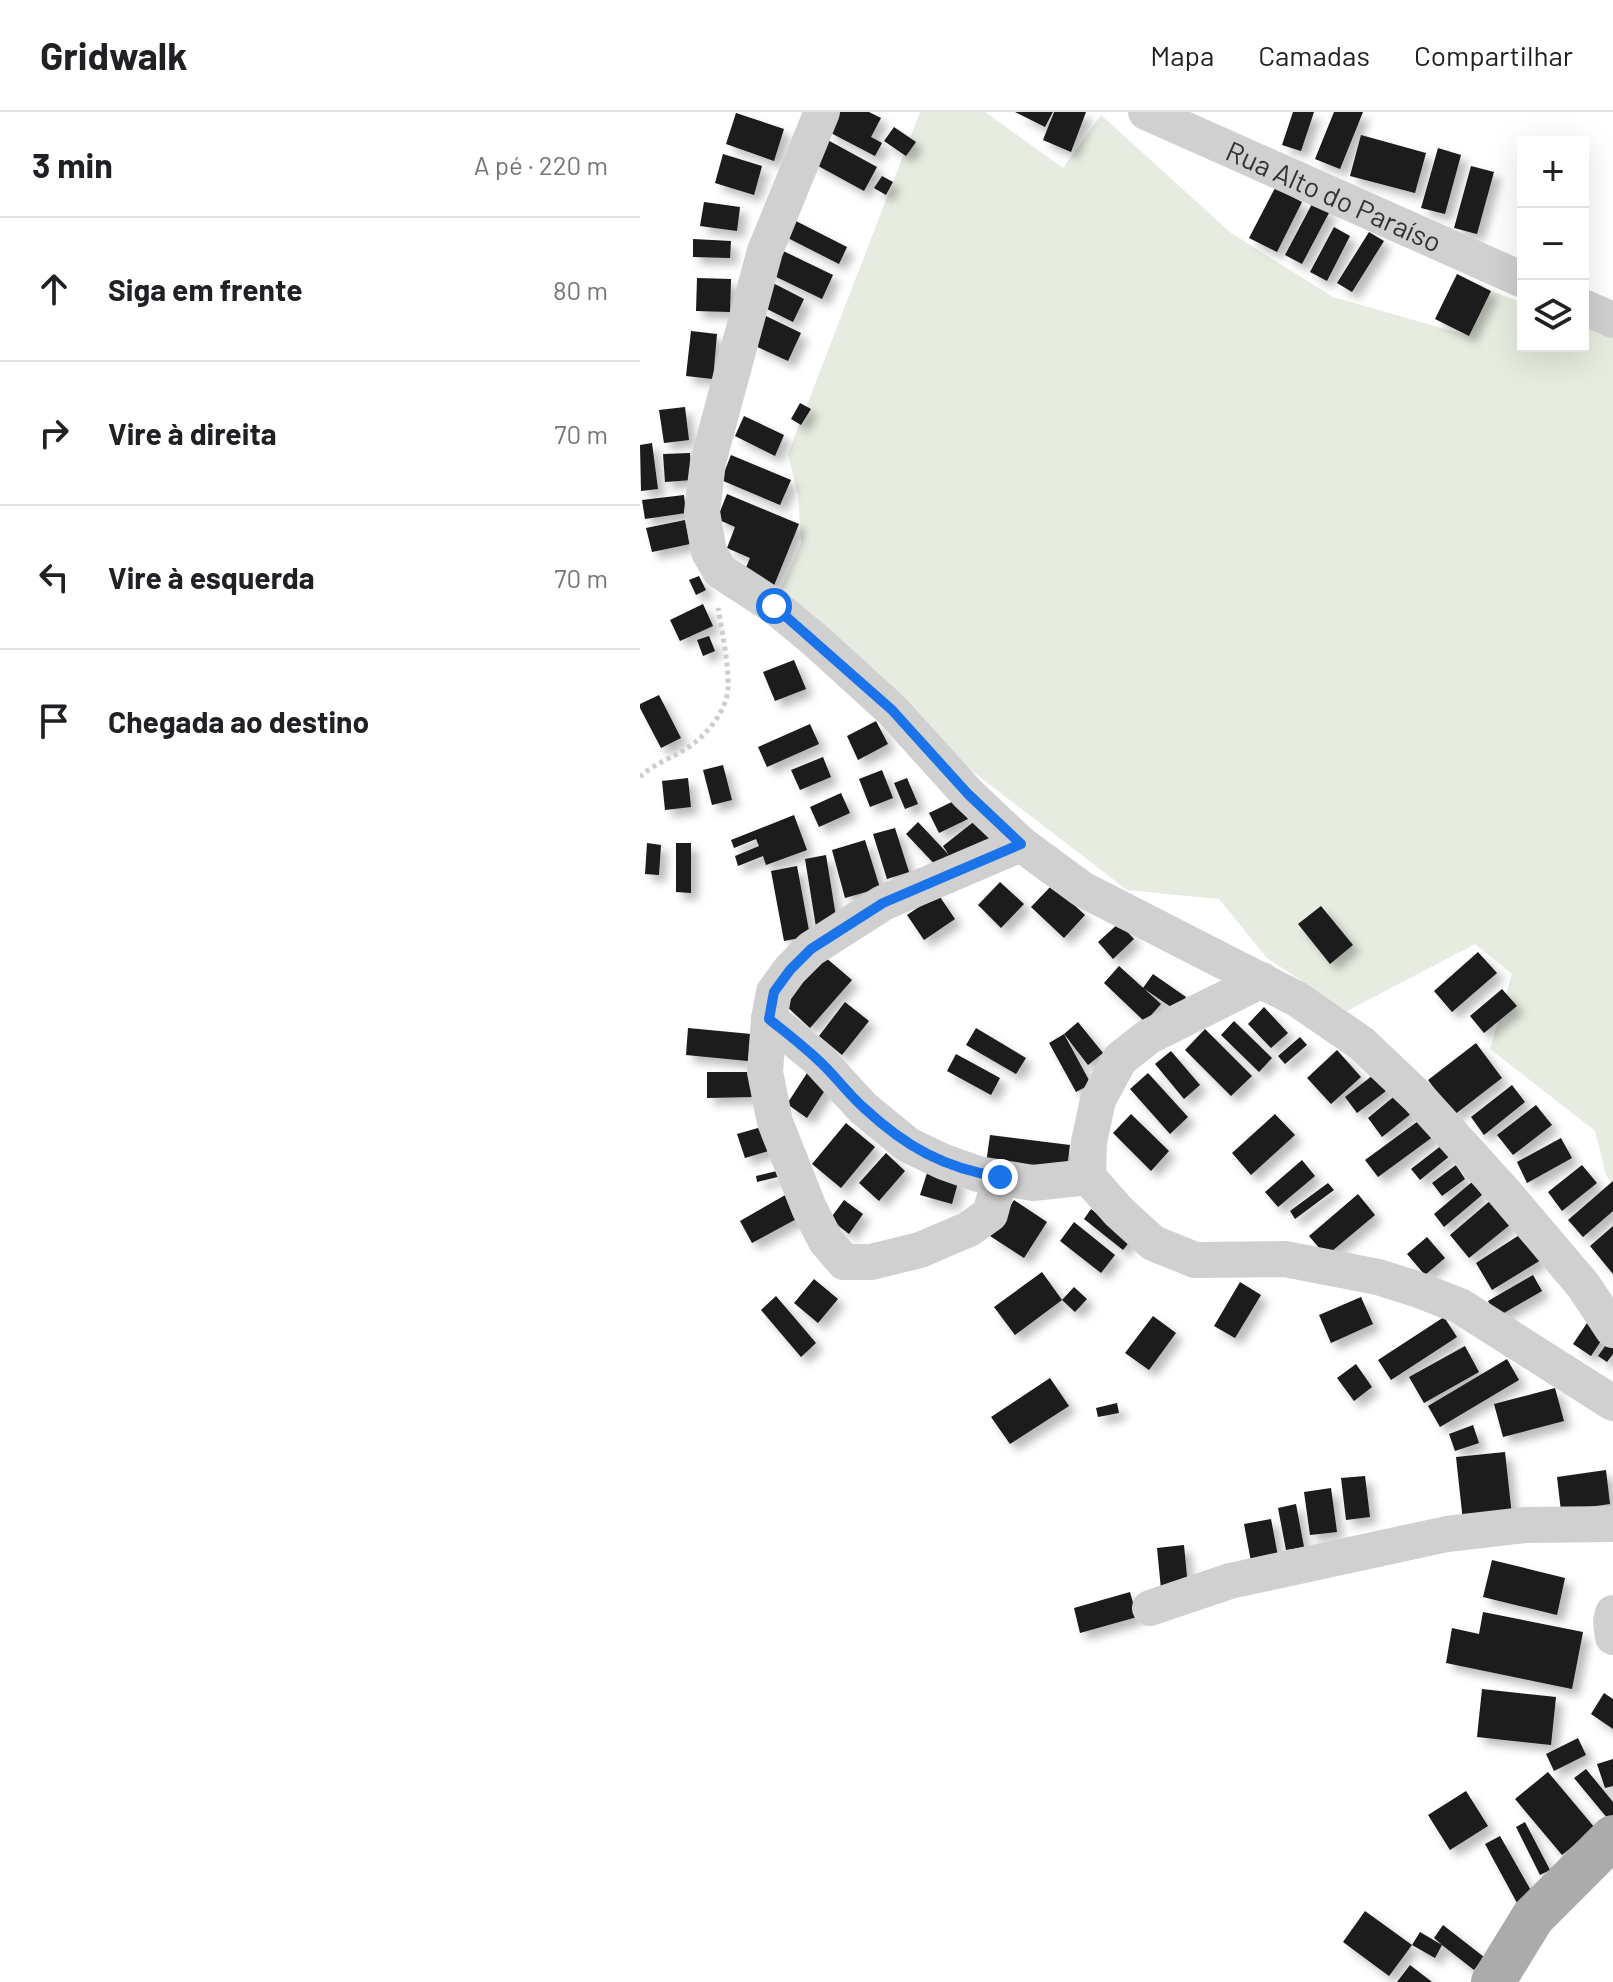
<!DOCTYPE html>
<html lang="pt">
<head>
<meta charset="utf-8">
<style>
  body { margin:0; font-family:Barlow,sans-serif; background:#f2f2f2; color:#202124 }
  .controls { position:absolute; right:24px; top:24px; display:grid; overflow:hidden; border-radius:0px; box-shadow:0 8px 32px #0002 }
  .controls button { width:72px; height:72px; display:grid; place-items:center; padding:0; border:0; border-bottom:2px solid #e0e0e0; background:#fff; color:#202124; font:40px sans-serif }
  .stop { position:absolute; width:24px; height:24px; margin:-18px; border:6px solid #1a73e8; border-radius:50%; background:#fff }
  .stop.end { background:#1a73e8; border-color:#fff; box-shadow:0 2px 8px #0008 }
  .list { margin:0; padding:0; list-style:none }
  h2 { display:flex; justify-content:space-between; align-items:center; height:104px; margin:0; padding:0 32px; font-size:34px }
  h2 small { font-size:26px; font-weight:400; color:#757577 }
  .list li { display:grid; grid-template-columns:52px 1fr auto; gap:24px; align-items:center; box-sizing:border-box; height:144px; padding:0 32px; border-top:2px solid #e0e0e0 }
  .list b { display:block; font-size:30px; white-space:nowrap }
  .list em { font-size:26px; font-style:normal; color:#757577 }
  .icon { flex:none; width:44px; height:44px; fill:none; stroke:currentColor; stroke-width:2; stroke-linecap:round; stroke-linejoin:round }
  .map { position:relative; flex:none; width:973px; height:1870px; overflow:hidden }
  header { display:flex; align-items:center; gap:48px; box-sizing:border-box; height:112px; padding:0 40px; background:#fff; border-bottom:2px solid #e0e0e0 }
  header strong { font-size:38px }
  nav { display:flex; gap:44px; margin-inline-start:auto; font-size:28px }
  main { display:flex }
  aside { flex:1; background:#fff }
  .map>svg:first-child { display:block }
  .green { fill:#e6ecdf }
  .building { fill:#1a1a1a; filter:url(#shadow) }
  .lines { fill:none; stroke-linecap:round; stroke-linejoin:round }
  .path { stroke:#cdcdcd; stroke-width:5; stroke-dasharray:4 4; stroke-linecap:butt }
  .minor { stroke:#d0d0d0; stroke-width:36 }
  .major { stroke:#ababab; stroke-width:44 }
  .route { stroke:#1a73e8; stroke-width:10 }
  .labels { text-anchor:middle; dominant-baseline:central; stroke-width:8; stroke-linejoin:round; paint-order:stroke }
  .street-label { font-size:28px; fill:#333; stroke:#fff }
</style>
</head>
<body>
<header>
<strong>Gridwalk</strong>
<nav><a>Mapa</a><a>Camadas</a><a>Compartilhar</a></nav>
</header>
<main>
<aside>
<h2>3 min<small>A pé · 220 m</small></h2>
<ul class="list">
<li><svg class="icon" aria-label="ahead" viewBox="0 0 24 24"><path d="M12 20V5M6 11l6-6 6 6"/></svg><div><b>Siga em frente</b></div><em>80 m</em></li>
<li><svg class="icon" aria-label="right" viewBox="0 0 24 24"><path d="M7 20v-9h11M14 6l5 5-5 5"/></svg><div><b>Vire à direita</b></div><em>70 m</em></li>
<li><svg class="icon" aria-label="left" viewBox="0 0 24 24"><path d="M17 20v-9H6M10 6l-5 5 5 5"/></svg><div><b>Vire à esquerda</b></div><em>70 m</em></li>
<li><svg class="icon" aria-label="arrive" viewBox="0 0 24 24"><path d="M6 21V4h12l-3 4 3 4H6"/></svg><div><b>Chegada ao destino</b></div></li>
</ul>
</aside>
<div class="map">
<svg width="973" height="1870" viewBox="0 0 973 1870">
  <defs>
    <filter id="shadow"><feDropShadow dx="7" dy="7" stdDeviation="4" flood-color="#0004"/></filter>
  </defs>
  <rect width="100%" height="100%" fill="#fff"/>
  <!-- green -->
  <path class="green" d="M280 0H345L423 56 461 3 591 121 693 185 829 224 851 179 883 191V234H943V214L973 226V1074L966 1063 955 1019 850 937 872 862 835 832 707 899 627 846 579 787 487 778 328 656 140 478 161 432 158 383 148 342Z"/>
  <!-- building -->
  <path class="building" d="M197 0H229L241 6 231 25 242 31 235 44 187 19Z
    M375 0H413L405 15Z
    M414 0H446L431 40 403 28Z
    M653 0H674L661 39 642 33Z
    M694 0H723L700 57 675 47Z
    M96 1 144 17 134 49 86 32Z
    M254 15 276 30 266 44 244 29Z
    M721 23 786 41 775 81 710 64Z
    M184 26 237 55 224 79 171 50Z
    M798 36 821 43 805 102 781 96Z
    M83 42 122 54 114 83 75 71Z
    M831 54 854 60 837 122 814 116Z
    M242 64 253 70 246 83 234 76Z
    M635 76 662 90 637 140 609 126Z
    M64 90 100 95 97 119 60 114Z
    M673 90 690 99 662 152 645 143Z
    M148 105 207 135 199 152 140 122Z
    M694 115 710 124 687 169 670 160Z
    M729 120 744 129 712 180 697 171Z
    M53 127 91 129 90 146 53 145Z
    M137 136 193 163 182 187 126 160Z
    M817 162 851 179 829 224 795 207Z
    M57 166 91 167 90 200 56 199Z
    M133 171 164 187 153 210 121 194Z
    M126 204 161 221 148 249 113 233Z
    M51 219 77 222 73 267 46 264Z
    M160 291 171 297 161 313 151 307Z
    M45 295 49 328 24 331 19 298Z
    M104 304 144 323 135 344 95 324Z
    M12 331 18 377 1 379 0 333Z
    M50 341 52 368 25 370 23 342Z
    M91 343 151 368 140 393 81 368Z
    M87 382 159 412 133 476 103 463 110 446 87 436 95 415 77 407Z
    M44 383 46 401 5 407 2 388Z
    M45 408 50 432 12 440 6 416Z
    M59 464 66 478 56 483 49 468Z
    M63 492 73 514 40 529 30 508Z
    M69 524 75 539 63 544 57 528Z
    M154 548 166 577 135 589 123 560Z
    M19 583 41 626 21 636 0 596V592Z
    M236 609 248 632 218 648 207 624Z
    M170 612 179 632 127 655 118 635Z
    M183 645 191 665 160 678 151 658Z
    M83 653 92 688 72 693 63 658Z
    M242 658 253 686 230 695 219 667Z
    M48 666 51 695 25 698 22 669Z
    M267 666 278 692 265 697 254 671Z
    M201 681 210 701 179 715 170 695Z
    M318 687 328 707 299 721 289 701Z
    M154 703 167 738 126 753 123 744 98 754 95 744 119 734 116 727 94 736 91 728Z
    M341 704 357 725 302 760 266 722 278 710 309 743 303 734Z
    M255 716 269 760 247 767 233 722Z
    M225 728 240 776 205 786 192 738Z
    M7 731 21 733 19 763 5 762Z
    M36 731H51V781L36 780Z
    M186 743 197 811 176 815 165 747Z
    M157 754 170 824 144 829 131 759Z
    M360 770 384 792 361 816 338 793Z
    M412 773 445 803 424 826 391 795Z
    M298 782 315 807 284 828 267 803Z
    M681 794 713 833 690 852 658 812Z
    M479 811 494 827 473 847 458 830Z
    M838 840 857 861 812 900 794 879Z
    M185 845 212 868 170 916 143 891Z
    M479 854 521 892 505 910 464 871Z
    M513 862 546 885 537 899 503 876Z
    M862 877 877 894 844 921 830 904Z
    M205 890 229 909 202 943 179 924Z
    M624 895 648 921 631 936 608 912Z
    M594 909 632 946 619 960 581 923Z
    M438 910 463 941 448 953 424 922Z
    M48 916 111 922 108 949 46 943Z
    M336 916 386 946 376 962 326 933Z
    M565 917 612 964 591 984 545 938Z
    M424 922 451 972 436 980 409 931Z
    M660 925 667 933 645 952 638 944Z
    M836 931 862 966 814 1003 788 968Z
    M697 938 721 965 691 992 667 966Z
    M531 939 560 973 544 987 515 952Z
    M316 942 360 966 351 983 307 959Z
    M169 958 189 972 167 1006 147 992Z
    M67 960H111L112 985 67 986Z
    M737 960 750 976 717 1001 705 985Z
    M508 961 548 1005 530 1022 490 977Z
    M872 973 885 990 844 1023 831 1005Z
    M757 982 772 1001 742 1025 728 1006Z
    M896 993 912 1013 873 1043 857 1023Z
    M491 1002 529 1039 511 1059 473 1021Z
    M635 1002 655 1023 611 1063 592 1041Z
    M781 1007 794 1024 738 1065 725 1048Z
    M206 1011 235 1035 201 1076 172 1052Z
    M125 1014 132 1038 105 1046 97 1022Z
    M350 1023 430 1033 426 1063 346 1052Z
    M921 1026 932 1046 887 1071 877 1050Z
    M802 1033 811 1043 780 1068 771 1057Z
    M246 1041 265 1059 239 1089 219 1071Z
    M662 1048 675 1064 638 1095 625 1080Z
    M816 1053 825 1067 802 1084 792 1071Z
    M942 1053 957 1071 922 1099 908 1080Z
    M141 1058 142 1064 117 1070 116 1064Z
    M288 1058 319 1067 312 1092 280 1083Z
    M973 1069V1099L943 1125 928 1108Z
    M832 1070 842 1083 804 1115 794 1102Z
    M688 1071 694 1078 655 1107 650 1099Z
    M147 1082 160 1105 112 1131 100 1109Z
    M718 1082 735 1103 686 1144 669 1124Z
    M204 1088 223 1102 209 1122 190 1107Z
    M374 1088 407 1110 384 1146 350 1124Z
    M851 1088 871 1112 829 1146 810 1123Z
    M451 1097 491 1128 483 1138 444 1107Z
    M434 1110 475 1143 461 1161 420 1129Z
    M973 1114V1162L950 1134Z
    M884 1120 901 1148 852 1178 836 1151Z
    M787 1125 805 1146 785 1163 767 1142Z
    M402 1160 422 1188 375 1223 354 1195Z
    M893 1163 902 1179 857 1205 848 1189Z
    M174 1167 198 1187 178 1211 154 1191Z
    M600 1170 621 1183 595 1226 574 1214Z
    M434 1175 447 1187 435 1200 422 1188Z
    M136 1184 176 1231 161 1245 121 1198Z
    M721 1185 733 1212 691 1231 679 1203Z
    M513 1204 536 1221 509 1258 485 1241Z
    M804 1205 817 1225 751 1268 738 1248Z
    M949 1208 967 1220 951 1244 933 1232Z
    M968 1230 973 1233V1242L967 1250 958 1244Z
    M825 1234 839 1260 784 1291 769 1265Z
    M867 1247 879 1268 800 1315 788 1294Z
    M716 1252 732 1275 714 1289 697 1266Z
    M410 1266 429 1294 370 1332 351 1305Z
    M915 1276 924 1309 863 1325 854 1292Z
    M477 1291 479 1301 458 1305 456 1296Z
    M833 1313 839 1331 815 1339 809 1322Z
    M865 1340 872 1404 823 1409 816 1345Z
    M966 1358 970 1392 921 1399 917 1365Z
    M725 1364 730 1405 706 1408 701 1366Z
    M691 1376 697 1420 670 1423 664 1380Z
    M656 1392 664 1435 646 1438 638 1396Z
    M631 1407 639 1450 612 1455 604 1412Z
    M544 1433 548 1475 521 1477 517 1436Z
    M852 1448 925 1466 917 1503 843 1485Z
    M490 1480 497 1505 440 1521 434 1496Z
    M843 1500 943 1520 932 1577 806 1551 812 1516 839 1522Z
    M842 1577 916 1585 911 1633 837 1625Z
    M964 1581 973 1587V1617L951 1602Z
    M938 1626 946 1643 914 1659 906 1642Z
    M973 1647V1674L965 1676 957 1652Z
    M946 1657 973 1690V1713L934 1666Z
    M908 1660 955 1716 922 1743 875 1687Z
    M826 1679 848 1714 810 1738 788 1703Z
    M885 1710 910 1758 900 1763 876 1715Z
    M860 1724 893 1782 877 1791 845 1732Z
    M725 1799 772 1833 780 1820 802 1833 794 1826 803 1813 844 1845 834 1858 802 1833 795 1846 772 1833 749 1864 703 1830Z
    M770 1853 792 1870H757Z"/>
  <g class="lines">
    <!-- path -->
    <path class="path" d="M0 665C13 652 32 646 47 636 66 624 87 599 88 576 89 552 82 520 78 496"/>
    <!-- minor -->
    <g class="minor">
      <path d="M182 0 125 139 68 350 62 400 69 440 80 459 134 494 175 528 252 598 328 682 381 732 442 777 657 887 721 931 778 985 864 1080 943 1173 973 1218"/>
      <path id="s1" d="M506 0 883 168"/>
      <path d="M943 195 973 208"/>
      <path d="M129 907 178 947 223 996 268 1033 304 1050 338 1062 393 1071 448 1065 479 1100 513 1131 555 1148 645 1147 738 1165 776 1177 820 1194 973 1291"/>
      <path d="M360 1065 350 1102 329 1117 280 1138 231 1150H204L186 1129 169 1096 135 1010 125 960 129 907 134 880 150 858 171 837 243 791 381 732"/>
      <path d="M448 1065 449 1030 458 988 480 947 508 925 622 868"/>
      <path d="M510 1496 590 1469 807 1422 885 1413 973 1412"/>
      <path d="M973 1501 971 1510 973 1525"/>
    </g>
    <!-- major -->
    <path class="major" d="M853 1870 893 1805 973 1725"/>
  </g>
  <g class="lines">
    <!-- route -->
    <path class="route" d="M134 494 252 598 328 682 381 732 243 791 171 837 150 858 134 880 129 907C145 920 162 933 177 947 194 962 207 981 224 996 266 1035 304 1056 360 1065"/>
  </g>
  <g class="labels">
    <!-- street labels -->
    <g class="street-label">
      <text stroke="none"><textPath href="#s1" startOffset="206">Rua Alto do Paraíso</textPath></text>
    </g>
  </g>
</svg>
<div class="controls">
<button>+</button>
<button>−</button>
<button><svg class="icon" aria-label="layers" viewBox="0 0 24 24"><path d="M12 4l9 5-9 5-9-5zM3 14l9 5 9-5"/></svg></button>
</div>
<div class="stop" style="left:134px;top:494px"></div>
<div class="stop end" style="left:360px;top:1065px"></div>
</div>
</main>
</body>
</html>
